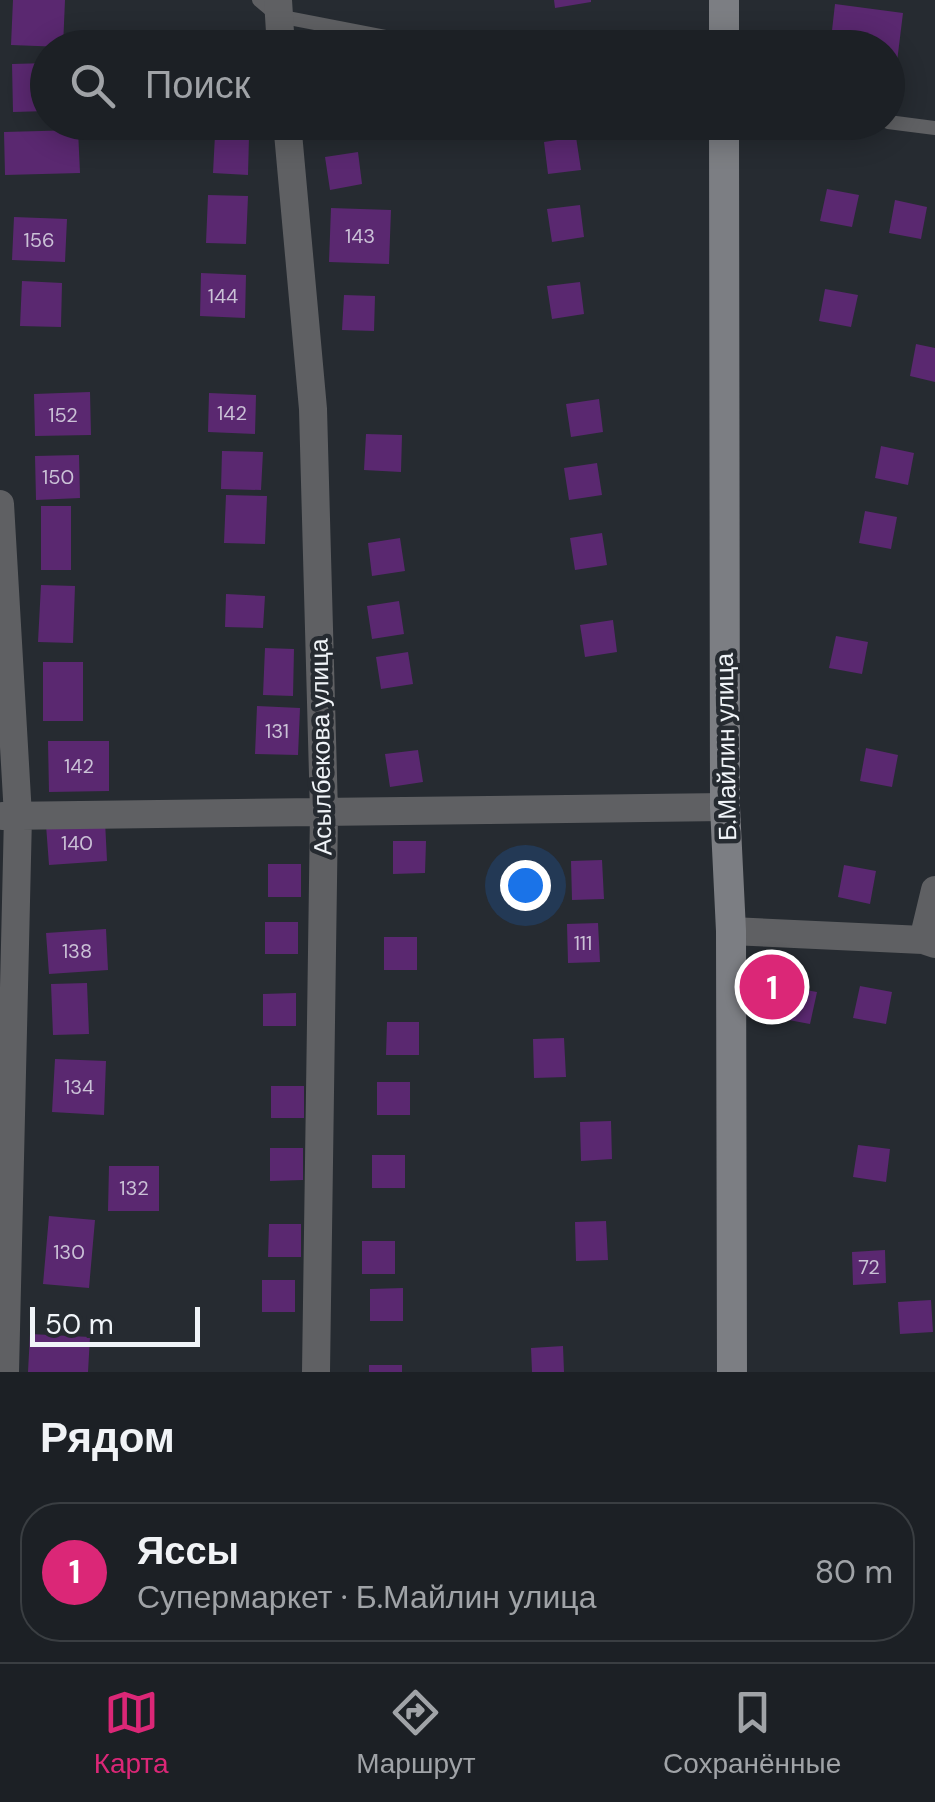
<!DOCTYPE html>
<html lang="ru">
<head>
<meta charset="utf-8">
<style>
  body { margin:0; font-family:"DM Sans",sans-serif; background:#292d32; color:#f1f3f6 }
  .scale { position:absolute; left:30px; bottom:25px; width:170px; box-sizing:border-box; padding-left:10px; border:5px solid #f0f4f8; border-top:0; font-size:28px; line-height:35px; white-space:nowrap; color:#f0f4f8; -webkit-text-stroke:8px #262b31; paint-order:stroke }
  .you { position:absolute; left:525px; top:885px; width:35px; height:35px; margin:-25px; border:8px solid #fff; border-radius:50%; background:#1a73e8; box-shadow:0 0 0 15px #1a73e833 }
  .badge { display:grid; place-items:center; width:65px; height:65px; border-radius:50%; background:#db2777; color:#fff; font-size:32px; font-weight:700 }
  .pin { position:absolute; translate:-50% -50%; border:5px solid #fff; box-shadow:0 2px 10px #0006 }
  .list { margin:0; padding:0; list-style:none }
  h2 { display:flex; justify-content:space-between; align-items:center; height:130px; margin:0; padding:0 40px; font-size:42px }
  h2 small { font-size:32px; font-weight:400; color:#a0a3a7 }
  .list li { display:grid; grid-template-columns:65px 1fr auto; gap:30px; align-items:center; box-sizing:border-box; height:140px; margin:0 20px 20px; padding:0 20px; border:2px solid #3a3e42; border-radius:40px }
  .list b { display:block; font-size:38px; white-space:nowrap }
  .list p { margin:0; font-size:32px; white-space:nowrap; color:#a0a3a7 }
  .list em { font-size:32px; font-style:normal; color:#a0a3a7 }
  .icon { flex:none; width:55px; height:55px; fill:none; stroke:currentColor; stroke-width:2; stroke-linecap:round; stroke-linejoin:round }
  .map { position:relative; flex:none; width:935px; height:1372px; overflow:hidden }
  .search { position:absolute; background:#1c2025; box-shadow:0 5px 25px #0003; left:30px; right:30px; top:30px; height:110px; display:flex; align-items:center; gap:25px; box-sizing:border-box; padding:0 35px; border-radius:55px; color:#a0a3a7; font-size:38px }
  .sheet { height:290px; background:#1c2025 }
  nav { display:flex; justify-content:space-around; align-items:center; box-sizing:border-box; height:140px; border-top:2px solid #3a3e42; background:#1c2025; font-size:28px; color:#a0a3a7 }
  nav a { display:grid; justify-items:center; gap:5px }
  nav .on { color:#db2777 }
  .map>svg:first-child { display:block }
  .building { fill:#5a2870 }
  .lines { fill:none; stroke-linecap:round; stroke-linejoin:round }
  .lane { stroke:#5f6063; stroke-width:14 }
  .street { stroke:#5f6063; stroke-width:28 }
  .secondary { stroke:#7c7e83; stroke-width:30 }
  .labels { text-anchor:middle; dominant-baseline:central; stroke-width:9; stroke-linejoin:round; paint-order:stroke }
  .number-label { font-size:20px; fill:#cac1d6 }
  .street-label { font-size:25px; fill:#f0f4f8; stroke:#262b31 }
</style>
</head>
<body>
<div class="map">
<svg width="935" height="1372" viewBox="0 0 935 1372">
  <rect width="100%" height="100%" fill="#262b31"/>
  <!-- building -->
  <path class="building" d="M13 0H65L63 47 11 45Z
    M554 0H591V2L555 8Z
    M835 4 903 13 894 86 888 85V48H830Z
    M218 38 243 39V48H217Z
    M48 63V111L13 112 12 64Z
    M78 130 80 173 5 175 4 132Z
    M215 135 249 136 248 175 213 173Z
    M576 137 581 170 548 174 544 142Z
    M358 152 362 184 330 190 325 157Z
    M827 189 859 195 852 227 820 221Z
    M208 195 248 196 246 244 206 243Z
    M895 200 927 207 921 239 889 233Z
    M580 205 584 237 552 242 547 209Z
    M331 208 391 210 389 264 329 262Z
    M14 217 67 219 65 262 12 260Z
    M201 273 246 275 245 318 200 316Z
    M22 281 62 283 61 327 20 326Z
    M580 282 584 314 552 319 547 286Z
    M825 289 858 295 851 327 819 321Z
    M344 295 375 296 374 331 342 330Z
    M916 344 935 348V382L910 376Z
    M90 392 91 435 35 436 34 394Z
    M209 393 256 395 255 434 208 432Z
    M599 399 603 432 571 437 566 404Z
    M366 434 402 435 401 472 364 470Z
    M881 446 914 453 908 485 875 478Z
    M222 451 263 452 261 490 221 489Z
    M79 455 80 498 36 500 35 456Z
    M597 463 602 495 569 500 564 468Z
    M226 495 267 496 265 544 224 543Z
    M41 506H71V570H41Z
    M865 511 897 517 891 549 859 543Z
    M602 533 607 565 575 570 570 538Z
    M400 538 405 571 372 576 368 543Z
    M41 585 75 586 73 643 38 642Z
    M226 594 265 596 263 628 225 627Z
    M399 601 404 634 372 639 367 606Z
    M613 620 617 652 585 657 580 625Z
    M836 636 868 642 862 674 829 668Z
    M265 648 294 649 293 696 263 695Z
    M408 652 413 684 381 689 376 657Z
    M43 662H83V721H43Z
    M257 706 300 708 298 755 255 754Z
    M48 741H109V791L49 792Z
    M866 748 898 755 892 787 860 781Z
    M418 750 423 782 390 787 385 754Z
    M105 821 107 861 49 865 46 825Z
    M393 841H426L425 873 393 874Z
    M602 860 604 899 572 900 571 861Z
    M268 864H301V897H268Z
    M844 865 876 871 870 904 838 897Z
    M265 922H298V954H265Z
    M598 923 600 962 568 963 567 924Z
    M106 929 108 970 49 974 46 933Z
    M384 937H417V970H384Z
    M87 983 89 1034 53 1035 51 984Z
    M784 986 817 992 810 1024 778 1018Z
    M860 986 892 992 886 1024 853 1018Z
    M296 993V1026H263V994Z
    M387 1022H419V1055H386Z
    M564 1038 566 1077 534 1078 533 1039Z
    M55 1059 106 1061 104 1115 52 1112Z
    M377 1082H410V1115H377Z
    M271 1086H304V1118H271Z
    M611 1121 612 1159 581 1161 580 1122Z
    M858 1145 890 1149 886 1182 853 1177Z
    M270 1148H303V1180L270 1181Z
    M372 1155H405V1188H372Z
    M109 1166H159V1211H108Z
    M49 1216 95 1220 89 1288 43 1284Z
    M606 1221 608 1260 576 1261 575 1222Z
    M269 1224H301V1257H268Z
    M362 1241H395V1274H362Z
    M885 1250 886 1283 853 1285 852 1252Z
    M262 1280H295V1312H262Z
    M403 1288V1321H370V1289Z
    M931 1300 933 1332 900 1334 898 1302Z
    M30 1334 90 1337 88 1372H28Z
    M563 1346 564 1372H532L531 1348Z
    M369 1365H402V1372H369Z"/>
  <g class="lines">
    <!-- lane -->
    <path class="lane" d="M259 0 278 16 443 48
      M888 122 935 128"/>
    <!-- street -->
    <path class="street" d="M278 0 281 48
      M287 122 313 409 324 812 316 1372
      M0 504 18 816 5 1372
      M2 816 725 807
      M731 931 923 940 935 944
      M923 940 935 890"/>
    <!-- secondary -->
    <path class="secondary" d="M724 48V0
      M724 122 725 807 731 931 732 1372"/>
  </g>
  <g class="labels">
    <!-- number labels -->
    <g class="number-label">
      <text x="360" y="236">143</text>
      <text x="39" y="240">156</text>
      <text x="223" y="296">144</text>
      <text x="232" y="413">142</text>
      <text x="63" y="415">152</text>
      <text x="58" y="477">150</text>
      <text x="277" y="731">131</text>
      <text x="79" y="766">142</text>
      <text x="77" y="843">140</text>
      <text x="583" y="943">111</text>
      <text x="77" y="951">138</text>
      <text x="79" y="1087">134</text>
      <text x="134" y="1188">132</text>
      <text x="69" y="1252">130</text>
      <text x="869" y="1267">72</text>
    </g>
    <!-- street labels -->
    <g class="street-label">
      <text transform="translate(321 747) rotate(-91)">Асылбекова улица</text>
      <text transform="translate(726 747) rotate(-91)">Б.Майлин улица</text>
    </g>
  </g>
</svg>
<div class="scale">50 m</div>
<div class="you"></div>
<div class="pin badge" style="left:772px;top:987px">1</div>
<div class="search"><svg class="icon" aria-label="search" viewBox="0 0 24 24"><circle cx="10" cy="10" r="6"/><path d="M15 15l6 6"/></svg>Поиск</div>
</div>
<section class="sheet">
<h2>Рядом<small></small></h2>
<ul class="list">
<li><span class="badge">1</span><div><b>Яссы</b><p>Супермаркет · Б.Майлин улица</p></div><em>80 m</em></li>
</ul>
</section>
<nav>
<a class="on"><svg class="icon" aria-label="map" viewBox="0 0 24 24"><path d="M3 6l6-2 6 2 6-2v14l-6 2-6-2-6 2zM9 4v14M15 6v14"/></svg>Карта</a>
<a><svg class="icon" aria-label="directions" viewBox="0 0 24 24"><path d="M12 3l9 9-9 9-9-9zM9 14v-3h6M13 9l2 2-2 2"/></svg>Маршрут</a>
<a><svg class="icon" aria-label="saved" viewBox="0 0 24 24"><path d="M7 4h10v16l-5-4-5 4z"/></svg>Сохранённые</a>
</nav>
</body>
</html>
